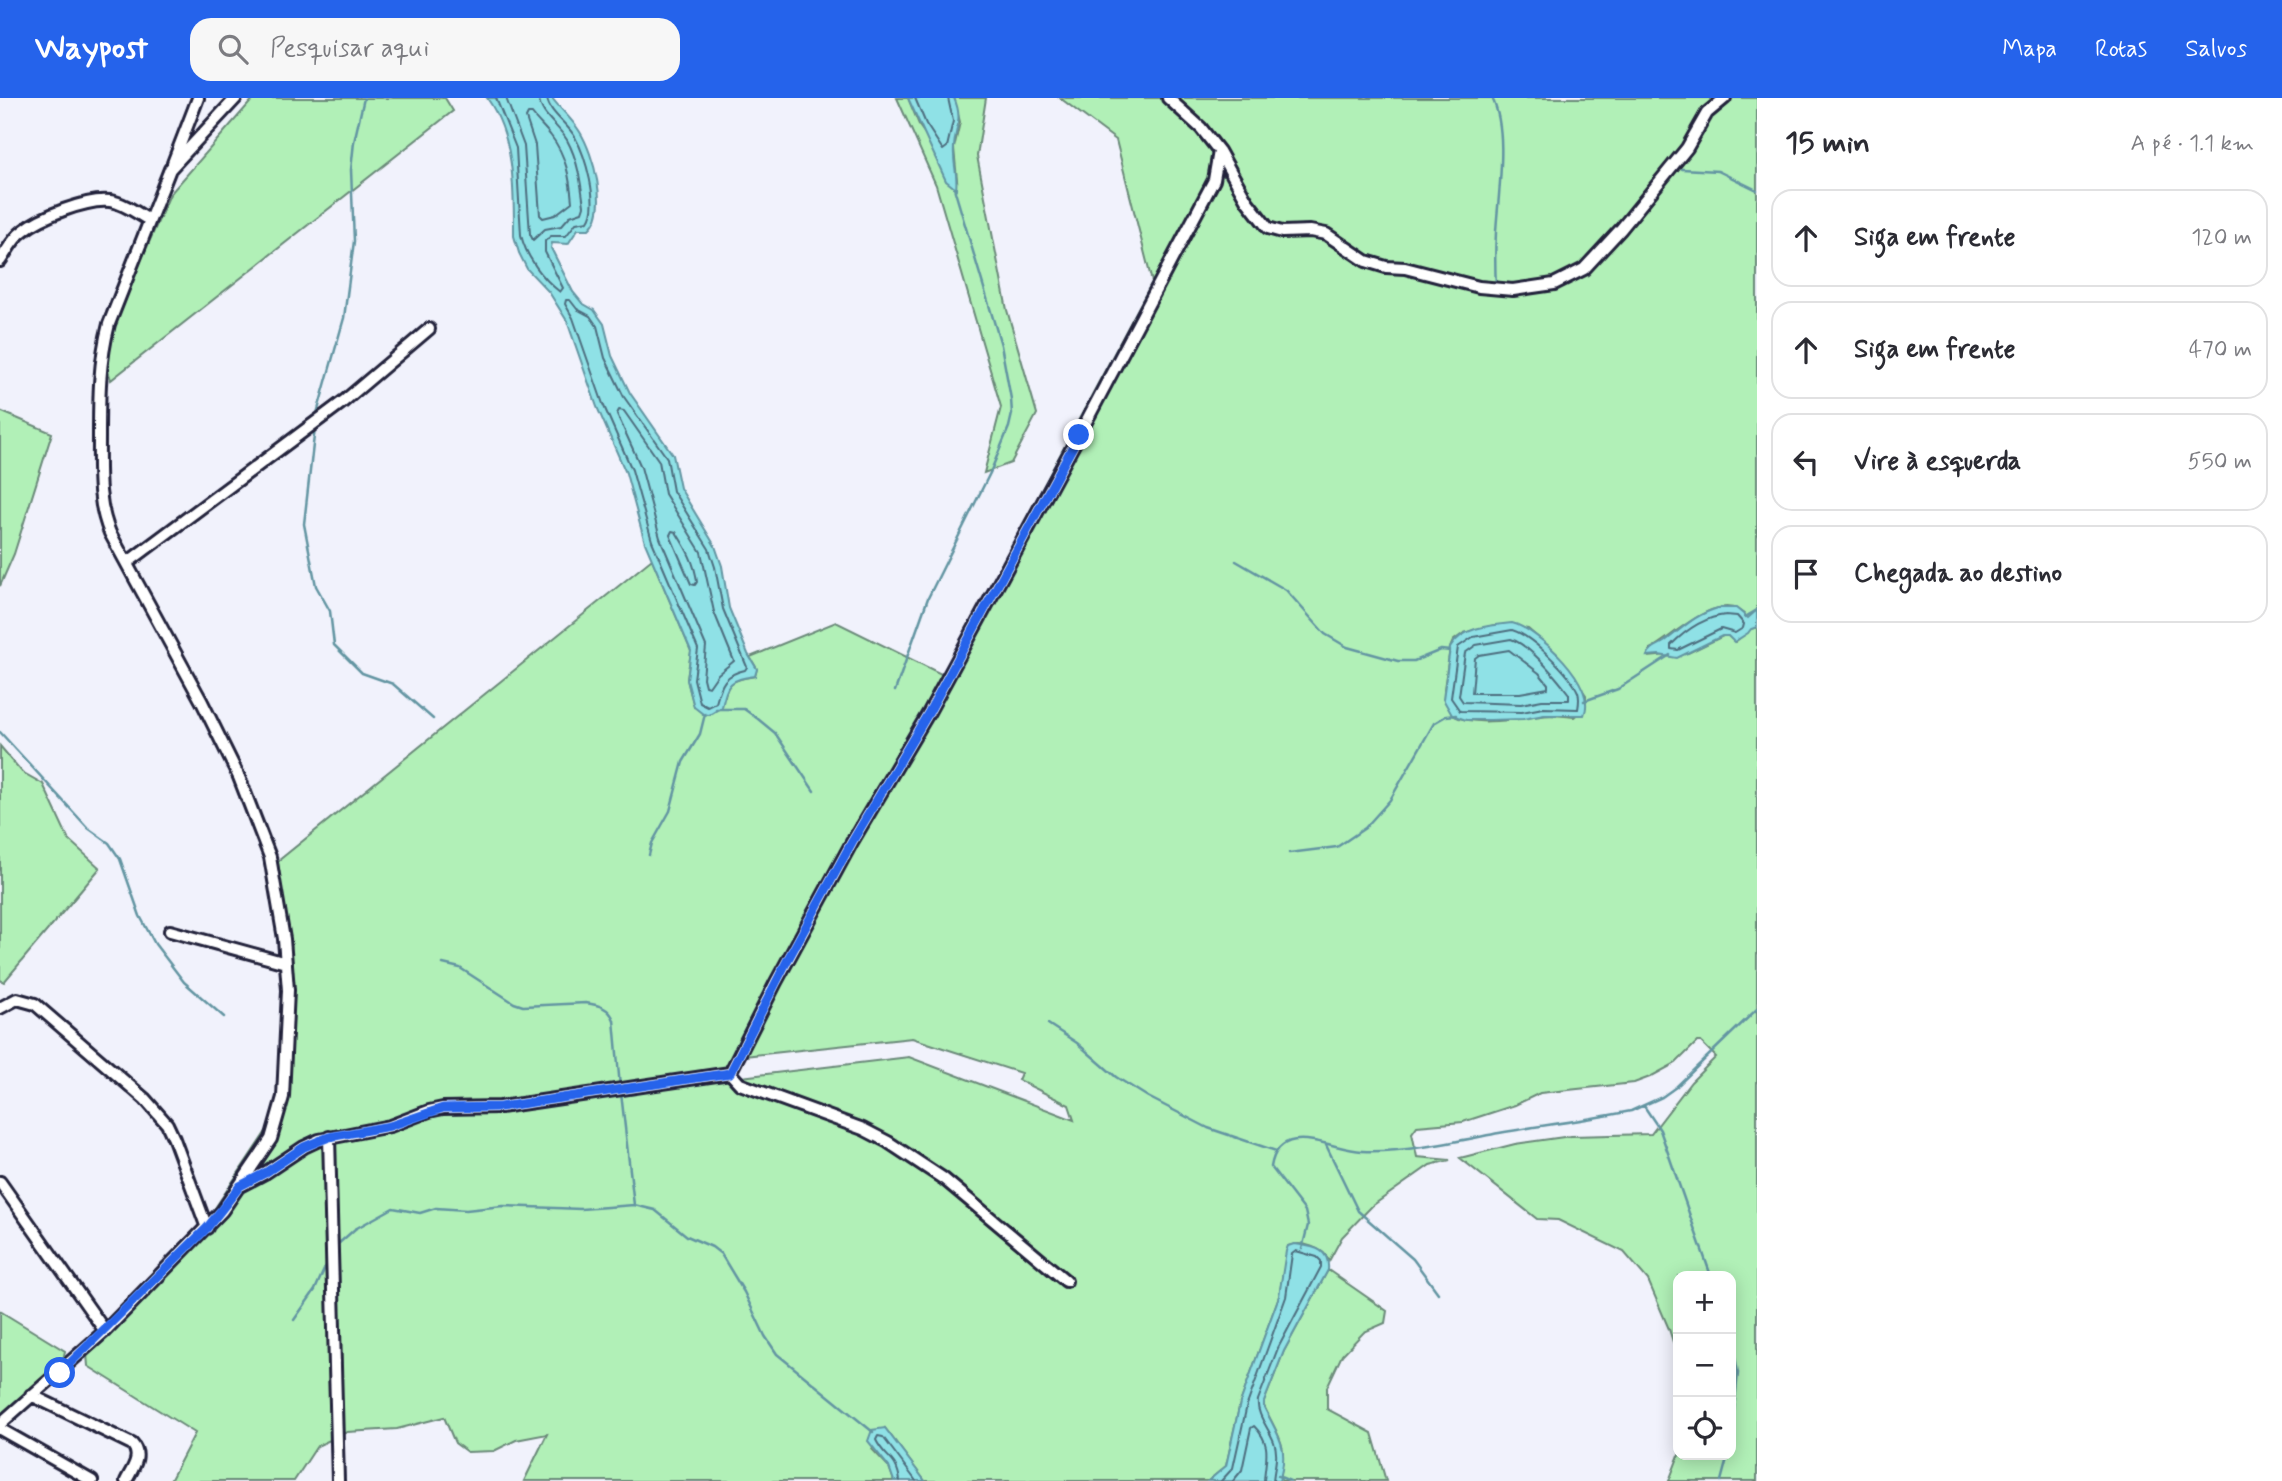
<!DOCTYPE html>
<html lang="pt">
<head>
<meta charset="utf-8">
<style>
  body { margin:0; font-family:Mynerve,sans-serif; background:#f7f7f7; color:#2b2b33 }
  .controls { position:absolute; right:21px; bottom:21px; display:grid; overflow:hidden; border-radius:14px; box-shadow:0 4px 18px #0003 }
  .controls button { width:63px; height:63px; display:grid; place-items:center; padding:0; border:0; border-bottom:2px solid #e1e1e2; background:#fff; color:#2b2b33; font:35px sans-serif }
  .stop { position:absolute; width:21px; height:21px; margin:-16px; border:5px solid #2563eb; border-radius:50%; background:#fff }
  .stop.end { background:#2563eb; border-color:#fff; box-shadow:0 2px 7px #0008 }
  .list { margin:0; padding:0; list-style:none }
  h2 { display:flex; justify-content:space-between; align-items:center; height:91px; margin:0; padding:0 28px; font-size:30px }
  h2 small { font-size:23px; font-weight:400; color:#7c7c81 }
  .list li { display:grid; grid-template-columns:46px 1fr auto; gap:21px; align-items:center; box-sizing:border-box; height:98px; margin:0 14px 14px; padding:0 14px; border:2px solid #e1e1e2; border-radius:21px }
  .list b { display:block; font-size:26px; white-space:nowrap }
  .list em { font-size:23px; font-style:normal; color:#7c7c81 }
  .icon { flex:none; width:38px; height:38px; fill:none; stroke:currentColor; stroke-width:2; stroke-linecap:round; stroke-linejoin:round }
  .map { position:relative; flex:none; width:1757px; height:1383px; overflow:hidden }
  header { display:flex; align-items:center; gap:42px; box-sizing:border-box; height:98px; padding:0 35px; background:#2563eb; color:#fff }
  header strong { font-size:33px }
  nav { display:flex; gap:38px; margin-inline-start:auto; font-size:24px }
  .search { width:490px; height:63px; background:#f7f7f7; display:flex; align-items:center; gap:18px; box-sizing:border-box; padding:0 24px; border-radius:21px; color:#7c7c81; font-size:26px }
  main { display:flex }
  aside { flex:1; background:#fff }
  .map>svg:first-child { display:block }
  .green { fill:#b1f0b7; stroke:#6a8979; stroke-width:2; fill-rule:evenodd }
  .water { fill:#8fe1e6; stroke:#6395a2; stroke-width:2 }
  .lines { fill:none; stroke-linecap:round; stroke-linejoin:round }
  .shore { stroke:#4e6e7f; stroke-width:2 }
  .stream { stroke:#6395a2; stroke-width:2.5 }
  .minor-casing { stroke:#22223b; stroke-width:16 }
  .minor { stroke:#fff; stroke-width:10 }
  .route { stroke:#2563eb; stroke-width:9 }
</style>
</head>
<body>
<header>
<strong>Waypost</strong>
<div class="search"><svg class="icon" aria-label="search" viewBox="0 0 24 24"><circle cx="10" cy="10" r="6"/><path d="M15 15l6 6"/></svg>Pesquisar aqui</div>
<nav><a>Mapa</a><a>Rotas</a><a>Salvos</a></nav>
</header>
<main>
<div class="map">
<svg width="1757" height="1383" viewBox="0 0 1757 1383">
  <rect width="100%" height="100%" fill="#f1f2fc"/>
  <filter id="ink" filterUnits="userSpaceOnUse"><feTurbulence type="fractalNoise" baseFrequency=".0143" numOctaves="2"/><feDisplacementMap in="SourceGraphic" scale="14" xChannelSelector="R" yChannelSelector="G"/><feConvolveMatrix kernelMatrix="1 2 1 2 8 2 1 2 1" color-interpolation-filters="sRGB"/></filter>
  <g filter="url(#ink)">
    <!-- green -->
    <path class="green" d="M254 0H445L453 13 111 282 107 269 112 230 170 96Z
      M897 0H908L920 29 957 81 954 50 960 24 954 0H986L977 58 1007 212 1037 316 1011 365 984 375 1001 309 936 87Z
      M1060 0H1757V512L1748 521C1723 485 1673 540 1650 551L1649 559 1688 555 1723 538H1728L1735 544 1751 531 1757 529V1383H1669L1679 1357H1731V1178H1678V1260L1669 1231 1648 1182 1624 1154 1558 1122 1537 1121 1460 1060 1515 1046 1571 1038 1651 1036 1691 984 1716 959 1701 944H1697L1676 965 1650 979 1634 985 1540 995 1515 1007 1463 1024 1417 1028 1412 1035 1417 1059 1450 1062 1430 1067 1372 1108 1342 1139 1329 1163C1324 1149 1301 1143 1288 1148L1279 1198 1240 1305 1226 1368 1208 1383H925L885 1330 872 1351 889 1369 894 1383H524L547 1336 516 1342 494 1353 467 1354 455 1345 444 1319 397 1331 347 1334 317 1348 294 1383H170L195 1335 88 1268 87 1256 91 1244 211 1116 283 1008 289 924 278 763 652 461 691 553 687 581 694 609 725 599C727 581 740 581 755 578L757 571 750 559 836 524 943 577 1152 184 1116 42ZM1494 527 1528 531 1557 556 1586 597V609L1574 619C1563 618 1551 616 1541 618 1517 621 1473 629 1452 617L1444 591 1450 550 1453 543 1464 535ZM912 940 1021 975 1018 982 1069 1007 1074 1022 909 959 733 980 744 958Z
      M0 313 52 335 14 456 0 488Z
      M0 648 22 674 43 686 69 742 100 770 4 884 0 882Z
      M1328 1172 1387 1213 1385 1225 1364 1234 1342 1257 1327 1289V1311L1372 1335 1386 1383H1279C1289 1345 1279 1341 1264 1308V1304L1284 1253Z
      M0 1213 65 1253 60 1276 0 1331Z"/>
    <!-- water -->
    <path class="water" d="M487 0H552C561 12 572 21 580 34 593 55 610 112 589 131H578L568 146 552 145 551 150 573 194 582 205 594 212 604 226 612 258 630 295 673 357 680 390 715 448 722 468 729 510 748 556 757 571 755 578C729 582 728 584 722 609L709 617 703 616 694 609 687 582 691 553 645 445 626 375 597 309 567 223 549 194 527 171 519 155 514 138C514 92 515 39 487 0Z
      M908 0H954C965 24 952 34 954 57 954 69 958 79 956 91L946 83Z
      M1718 510H1736L1748 520 1757 512V529L1751 531 1748 535 1734 544 1728 538H1722L1677 560 1659 557 1647 558C1651 549 1656 549 1664 544 1683 530 1694 517 1718 510Z
      M1512 525C1539 532 1598 587 1584 617H1544L1523 621 1490 622H1466L1452 617 1443 601 1450 550C1461 529 1491 527 1512 525Z
      M1294 1146C1312 1149 1330 1149 1328 1172L1284 1253 1264 1304V1309C1278 1338 1290 1349 1279 1383H1208L1226 1368 1240 1305 1279 1198 1286 1153 1288 1148Z
      M885 1330 925 1383H894L889 1369 868 1343 872 1332Z"/>
    <g class="lines">
      <!-- shore -->
      <path class="shore" d="M496 0 516 50 521 137C526 159 543 181 560 194L563 190 545 154V143L551 138H566L576 125 588 123C600 106 585 57 575 39 568 26 549 15 547 0
        M506 0 524 48 530 136 533 142 545 131 561 128 570 118 582 114 584 108C581 85 578 62 567 42 558 27 540 17 539 0
        M915 0 926 26 943 52 947 49 953 23 948 0
        M528 16H532C538 24 545 30 551 38 566 57 570 80 572 104L555 117 543 120 540 117 535 47 526 20Z
        M566 202H570L577 211 590 218 597 228 605 260 624 299 667 360 673 393 709 451 715 469 723 511 747 569 745 572C725 576 721 586 716 605L708 609 700 605 694 581 698 551 652 443 632 372 603 306 573 220 565 206Z
        M619 312 624 313 659 363 665 396 701 454 714 514 734 563 718 576 709 589 705 588 703 580 706 548 660 440 641 369 617 316Z
        M672 433 676 434C686 450 695 465 697 484L695 487 691 486 670 437Z
        M1726 517 1737 518 1744 526 1743 530 1735 535 1721 531 1678 552 1671 551V547C1686 532 1704 519 1726 517Z
        M1512 532C1531 537 1570 576 1578 594 1580 600 1579 605 1578 611L1543 610 1522 614 1460 613 1451 600 1458 549 1473 539Z
        M1511 541C1530 547 1557 580 1569 596V602H1542L1521 606 1463 604 1459 598 1465 555 1476 547Z
        M1509 552 1539 575 1548 586V590L1520 595H1472L1475 560 1479 557Z
        M900 1383C897 1359 885 1361 876 1342L878 1338 883 1339 916 1383
        M1221 1383 1233 1370 1247 1307 1286 1199 1292 1156 1296 1153 1317 1159 1321 1163V1169L1278 1250 1258 1302C1256 1317 1269 1330 1274 1344 1279 1358 1274 1369 1273 1383
        M1233 1383 1242 1372 1251 1330 1254 1328C1273 1347 1265 1361 1264 1383"/>
      <!-- stream -->
      <path class="stream" d="M1492 0C1509 33 1498 97 1496 134 1495 152 1495 170 1496 188
        M1682 71 1718 73 1757 92
        M316 319 344 220 354 143 351 72 354 44 364 0
        M315 329 304 426 316 488 330 513 334 547 362 575 393 586 433 621
        M1236 463 1286 492 1325 536 1347 549 1398 563H1414L1441 552 1450 553
        M1745 519 1757 512
        M895 593 928 500 990 375 1009 329 1012 316 1011 301 1001 247 954 90
        M1584 603 1618 591 1670 557
        M716 611H744L758 621 775 635 814 693
        M0 634 88 730 109 745 120 761 140 818 155 846 184 884 224 919
        M1289 755 1337 749 1365 730 1390 702 1434 625 1446 618 1456 617
        M649 757 652 745 670 713 683 664 700 636 705 616
        M443 866 460 870 514 905 523 908 586 905C598 907 609 909 614 922L620 989
        M1048 926 1077 945 1116 979 1148 999 1208 1030 1276 1053
        M621 995 634 1107
        M1644 1008 1660 1032 1711 1178
        M1326 1047 1358 1113 1413 1161 1438 1195
        M337 1147 355 1131 393 1110 420 1115 436 1110 466 1112 503 1108 581 1111 634 1107 655 1112 687 1138 712 1149 721 1156 744 1194 765 1238 777 1256 873 1334
        M1302 1151 1308 1127 1305 1113 1271 1069C1279 1020 1332 1052 1362 1053 1404 1055 1457 1043 1499 1035 1543 1027 1587 1022 1631 1013L1662 999 1676 989 1757 911
        M294 1222 315 1192 327 1165
        M1731 1237 1738 1275 1731 1339
        M1278 1378 1290 1383
        M1721 1383 1728 1357"/>
      <defs>
        <path id="minor" d="M1168 0 1201 30 1219 53 1247 103 1268 130 1282 134 1310 133 1326 136 1366 163 1386 169 1405 170 1479 189 1513 192 1554 186 1584 171 1621 131 1687 50 1707 15 1725 0
          M173 65 198 0
          M0 163C7 153 13 140 23 133 40 119 88 100 110 103 124 105 137 115 149 122
          M127 465 344 303 429 231
          M170 833 286 865
          M0 910 17 901 35 906 145 1001 167 1026 174 1041 207 1130
          M329 1039 338 1383
          M0 1084 105 1233
          M240 1088 265 1075 304 1049 319 1042 390 1028 429 1013 443 1010 500 1009 730 975
          M1066 1183 944 1081 888 1044 863 1031 740 986 730 975 776 884 852 744 929 614 1079 337 1214 82 1219 53
          M31 1297 132 1346C143 1358 132 1371 126 1383
          M0 1326 105 1233 222 1113 271 1041 283 999 288 892 284 841 270 759 239 679 202 604 110 435C97 404 99 373 99 339 99 300 99 264 109 226L170 71 236 0
          M0 1331 92 1383"/>
      </defs>
      <!-- minor casing -->
      <use href="#minor" class="minor-casing"/>
      <!-- minor -->
      <use href="#minor" class="minor"/>
    </g>
  </g>
  <g class="lines" filter="url(#ink)">
    <!-- route -->
    <path class="route" d="M60 1275 207 1130 240 1088 265 1075 304 1049 329 1039 390 1028 443 1010 500 1009 730 975 787 863 852 744 929 614 1079 337"/>
  </g>
</svg>
<div class="controls">
<button>+</button>
<button>−</button>
<button><svg class="icon" aria-label="locate" viewBox="0 0 24 24"><circle cx="12" cy="12" r="6"/><path d="M12 2v4M12 18v4M2 12h4M18 12h4"/></svg></button>
</div>
<div class="stop" style="left:60px;top:1275px"></div>
<div class="stop end" style="left:1079px;top:337px"></div>
</div>
<aside>
<h2>15 min<small>A pé · 1.1 km</small></h2>
<ul class="list">
<li><svg class="icon" aria-label="ahead" viewBox="0 0 24 24"><path d="M12 20V5M6 11l6-6 6 6"/></svg><div><b>Siga em frente</b></div><em>120 m</em></li>
<li><svg class="icon" aria-label="ahead" viewBox="0 0 24 24"><path d="M12 20V5M6 11l6-6 6 6"/></svg><div><b>Siga em frente</b></div><em>470 m</em></li>
<li><svg class="icon" aria-label="left" viewBox="0 0 24 24"><path d="M17 20v-9H6M10 6l-5 5 5 5"/></svg><div><b>Vire à esquerda</b></div><em>550 m</em></li>
<li><svg class="icon" aria-label="arrive" viewBox="0 0 24 24"><path d="M6 21V4h12l-3 4 3 4H6"/></svg><div><b>Chegada ao destino</b></div></li>
</ul>
</aside>
</main>
</body>
</html>
